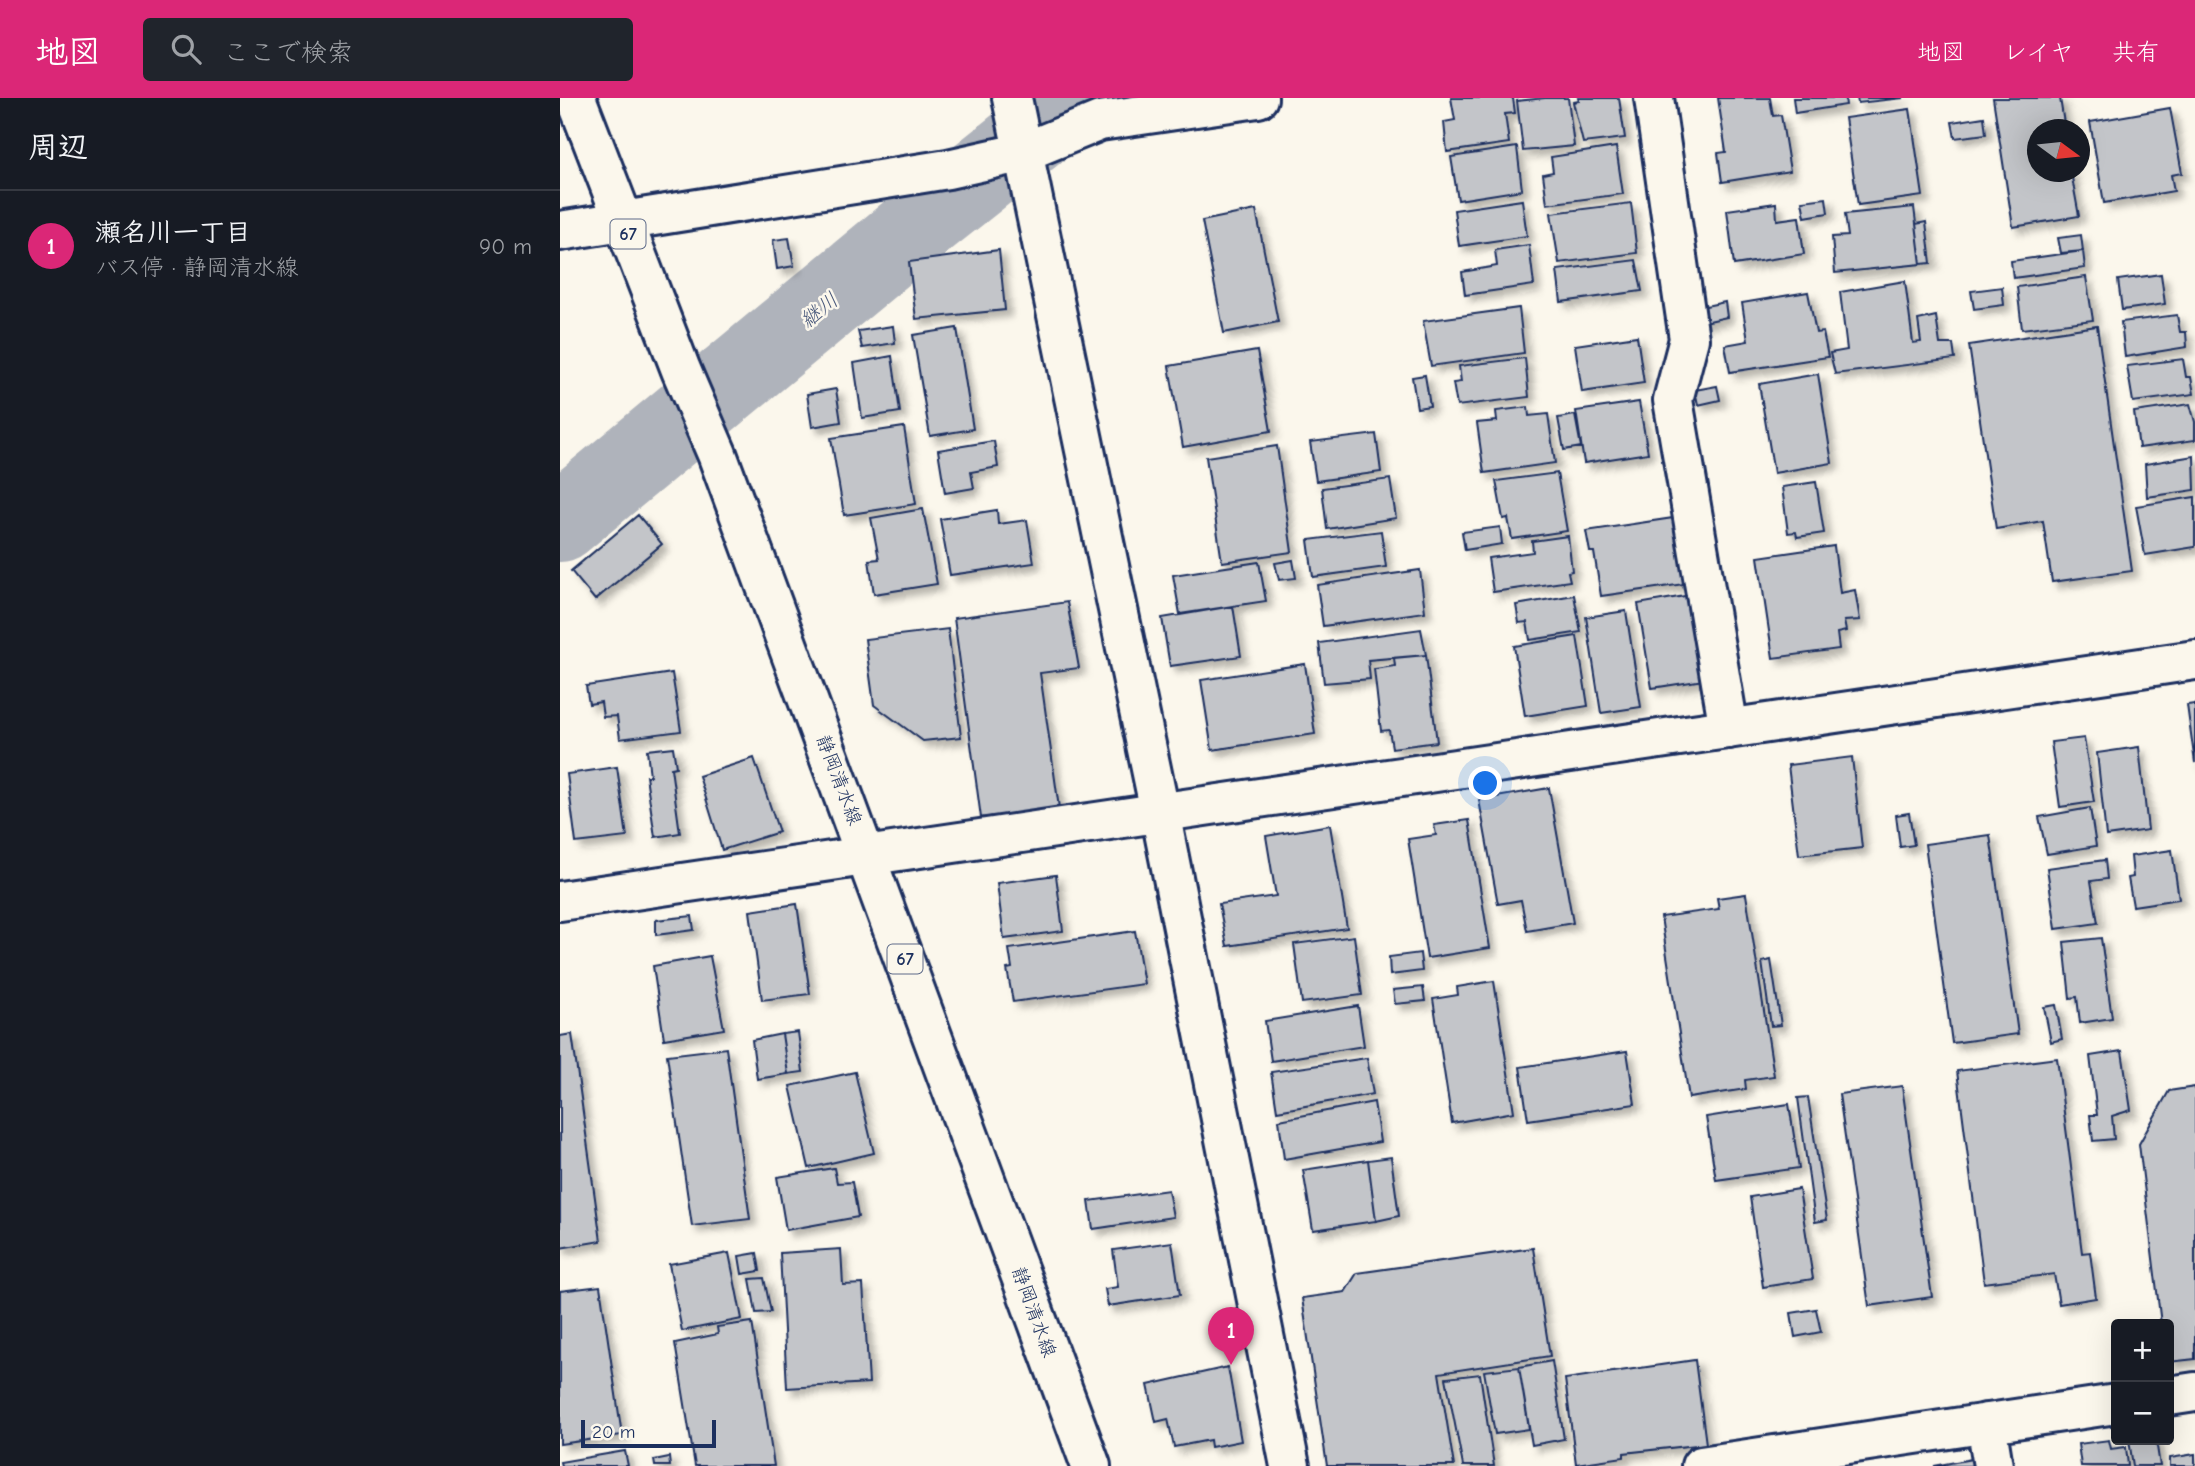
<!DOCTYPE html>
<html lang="ja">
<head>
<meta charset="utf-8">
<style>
  body { margin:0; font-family:"Comic Neue","Klee One",sans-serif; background:#20242c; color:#f1f3f6 }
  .controls { position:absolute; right:21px; bottom:21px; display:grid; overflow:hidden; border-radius:7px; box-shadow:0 7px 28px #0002 }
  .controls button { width:63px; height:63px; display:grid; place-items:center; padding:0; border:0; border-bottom:2px solid #363941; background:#171b24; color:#f1f3f6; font:35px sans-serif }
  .compass { position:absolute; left:1467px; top:21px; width:63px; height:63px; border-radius:50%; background:#171b24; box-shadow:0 7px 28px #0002; rotate:105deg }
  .scale { position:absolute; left:21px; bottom:18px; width:135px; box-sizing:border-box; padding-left:7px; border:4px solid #1b2f5e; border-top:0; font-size:19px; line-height:24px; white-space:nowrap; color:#1b2f5e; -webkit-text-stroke:5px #fbf7ec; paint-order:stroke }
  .you { position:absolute; left:926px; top:686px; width:24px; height:24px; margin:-18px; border:5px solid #fff; border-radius:50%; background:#1a73e8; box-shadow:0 0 0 10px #1a73e833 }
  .badge { display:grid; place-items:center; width:46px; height:46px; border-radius:50%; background:#db2777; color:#fff; font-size:23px; font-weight:700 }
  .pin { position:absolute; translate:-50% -58px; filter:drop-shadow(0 2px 4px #0008) }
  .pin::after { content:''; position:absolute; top:37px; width:24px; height:21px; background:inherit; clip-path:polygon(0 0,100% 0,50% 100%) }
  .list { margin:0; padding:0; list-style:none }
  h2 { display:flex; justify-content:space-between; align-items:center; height:91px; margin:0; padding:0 28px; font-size:30px }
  h2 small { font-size:23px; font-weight:400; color:#9ea1a6 }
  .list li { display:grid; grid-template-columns:46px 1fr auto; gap:21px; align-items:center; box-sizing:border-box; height:112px; padding:0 28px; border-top:2px solid #363941 }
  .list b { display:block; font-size:26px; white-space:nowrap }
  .list p { margin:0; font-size:23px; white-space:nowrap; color:#9ea1a6 }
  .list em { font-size:23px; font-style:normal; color:#9ea1a6 }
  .icon { flex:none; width:38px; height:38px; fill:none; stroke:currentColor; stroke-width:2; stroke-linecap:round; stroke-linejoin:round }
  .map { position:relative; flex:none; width:1635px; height:1368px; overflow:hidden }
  header { display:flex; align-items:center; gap:42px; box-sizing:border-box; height:98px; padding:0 35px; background:#db2777; color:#fff }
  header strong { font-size:33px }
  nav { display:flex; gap:38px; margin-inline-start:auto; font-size:24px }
  .search { width:490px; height:63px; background:#20242c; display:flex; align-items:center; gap:18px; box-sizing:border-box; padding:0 24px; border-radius:7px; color:#9ea1a6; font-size:26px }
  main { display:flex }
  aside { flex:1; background:#171b24 }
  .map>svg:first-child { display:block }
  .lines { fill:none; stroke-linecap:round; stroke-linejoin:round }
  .river { stroke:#afb3bb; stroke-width:80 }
  .building { fill:#c3c5c9; stroke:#1b2f5e; stroke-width:2; filter:url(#shadow) }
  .minor-casing { stroke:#1b2f5e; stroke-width:44 }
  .tertiary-casing { stroke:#1b2f5e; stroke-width:44 }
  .primary-casing { stroke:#1b2f5e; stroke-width:44 }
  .minor { stroke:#fbf7ec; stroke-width:38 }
  .tertiary { stroke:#fbf7ec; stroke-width:38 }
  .primary { stroke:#fbf7ec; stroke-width:38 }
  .labels { text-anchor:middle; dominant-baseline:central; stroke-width:5; stroke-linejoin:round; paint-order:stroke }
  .shield { fill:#fbf7ec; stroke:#5e6b89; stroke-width:2 }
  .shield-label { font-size:18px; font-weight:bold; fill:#1b2f5e }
  .street-label { font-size:19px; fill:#1b2f5e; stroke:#fbf7ec }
  .water-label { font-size:21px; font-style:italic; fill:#47577a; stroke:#fbf7ec }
</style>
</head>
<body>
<header>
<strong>地図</strong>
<div class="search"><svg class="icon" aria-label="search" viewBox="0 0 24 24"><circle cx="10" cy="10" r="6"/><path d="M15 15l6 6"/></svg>ここで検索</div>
<nav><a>地図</a><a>レイヤ</a><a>共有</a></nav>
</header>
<main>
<aside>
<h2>周辺<small></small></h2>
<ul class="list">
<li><span class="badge">1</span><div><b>瀬名川一丁目</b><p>バス停 · 静岡清水線</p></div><em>90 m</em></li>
</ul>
</aside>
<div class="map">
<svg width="1635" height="1368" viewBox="0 0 1635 1368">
  <defs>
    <filter id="shadow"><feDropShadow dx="6" dy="6" stdDeviation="3.5" flood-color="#0004"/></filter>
  </defs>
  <rect width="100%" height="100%" fill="#fbf7ec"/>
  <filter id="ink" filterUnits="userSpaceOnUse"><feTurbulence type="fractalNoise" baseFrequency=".0143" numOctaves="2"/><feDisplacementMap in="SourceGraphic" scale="14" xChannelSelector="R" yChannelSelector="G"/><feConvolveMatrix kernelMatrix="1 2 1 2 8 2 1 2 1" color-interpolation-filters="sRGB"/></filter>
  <g filter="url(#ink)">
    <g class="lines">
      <!-- river -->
      <path class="river" d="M0 424 362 124 518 0"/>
    </g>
    <!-- building -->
    <path class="building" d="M891 0H953L955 15 945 16 949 45 887 54 884 24 895 22Z
      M985 0H1008L1014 48 963 53 957 3Z
      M1018 0H1059L1065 40 1023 45 1013 4 1019 3Z
      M1158 0H1210L1213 18 1221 17 1230 73 1162 84 1158 55 1166 54Z
      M1233 0H1285L1286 7 1235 15Z
      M1297 0H1344L1298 5Z
      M1433 0H1500L1505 32H1478V74H1511L1519 118 1453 129Z
      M1610 10 1622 75 1611 77 1614 93 1544 105 1530 24Z
      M1350 11 1363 98 1298 107 1285 20Z
      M1424 19 1426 36 1395 40 1392 24Z
      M957 49 962 92 898 102 891 59Z
      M1056 49 1063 96 987 106 983 76 993 74 991 59Z
      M1266 100 1268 115 1245 119 1242 103Z
      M962 102 967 138 899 148 894 112Z
      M1071 105 1077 155 999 165 991 115Z
      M1216 105 1217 122 1239 119 1244 156 1174 167 1167 112Z
      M1354 109 1361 166 1275 175 1272 139 1288 138 1285 116Z
      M696 112 718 224 664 235 642 123Z
      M1366 124 1371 165 1361 166 1356 126Z
      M1521 137 1523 153 1501 155 1498 140Z
      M229 140 234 168 217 171 213 142Z
      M969 147 974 187 905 197 902 174 937 168 935 152Z
      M439 152 445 212 356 221 349 164Z
      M1523 153 1525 170 1453 180 1451 163Z
      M1076 162 1082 193 1001 204 997 172Z
      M1601 176 1605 206 1562 212 1558 182Z
      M1526 179 1533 222 1462 231 1457 189Z
      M1345 183 1353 245 1361 244 1358 222 1376 218 1380 246H1393L1395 261 1275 276 1270 255 1287 252 1280 194Z
      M1442 189 1444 207 1414 211 1411 193Z
      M1248 194 1256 235 1263 234 1268 259 1170 274 1165 247 1188 243 1182 205Z
      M1165 204 1167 219 1140 225 1136 210Z
      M959 210 964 255 871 268 863 223Z
      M1617 217 1620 234H1626L1627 249 1565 259 1561 224Z
      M333 228 335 245 302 250 298 233Z
      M1537 228 1572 473 1492 484 1483 423 1436 431 1409 247Z
      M397 230 413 331 370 338 353 237Z
      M1077 238 1084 285 1022 294 1015 247Z
      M697 253 711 333 623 349 609 268Z
      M332 258 340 314 302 320 294 265Z
      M965 260 969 299 897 308 893 285 901 284 899 268Z
      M1623 261 1626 279H1631L1634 296 1573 304 1567 268Z
      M1258 276 1272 365 1214 375 1199 286Z
      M865 277 870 308 857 310 852 279Z
      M1157 288 1160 302 1138 307 1135 292Z
      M276 291 281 324 252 329 247 296Z
      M1079 304 1088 355 1024 365 1016 313Z
      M1630 306 1635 324V342L1579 350 1574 314Z
      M968 309 969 318 988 316 995 365 924 375 917 325 937 323 936 313Z
      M1015 317 1021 349 1004 352 998 320Z
      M344 329 356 406 284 417 271 340Z
      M816 336 821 374 756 383 750 344Z
      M434 343 438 369 411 374 414 390 385 395 378 352Z
      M717 348 732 454 662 464 646 359Z
      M1634 358 1635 392 1587 399 1585 366Z
      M997 375 1007 433 952 441 948 420 943 421 936 383Z
      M830 381 836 420 767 431 762 390Z
      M1256 384 1264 435 1237 439 1236 434 1228 435 1222 389Z
      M1635 399V449L1585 457 1576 408Z
      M363 411 377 486 314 496 309 462 319 461 311 420Z
      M437 412 438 426 467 422 474 465 390 477 380 421Z
      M78 417 102 446 35 502 11 473Z
      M1120 419 1131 485 1041 498 1034 454H1030L1026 433Z
      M940 429 942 446 905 452 902 434Z
      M821 433 826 469 753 479 748 442Z
      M1008 438 1012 473 1008 474 1010 483 933 494 928 460 973 454 972 443Z
      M1274 448 1280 495 1295 492 1300 522 1284 523 1286 533 1277 535 1279 551 1213 560 1198 459Z
      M733 462 736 480 719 482 715 465Z
      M699 464 706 503 620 516 613 477Z
      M860 472 865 514 763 528 757 487Z
      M1014 497 1021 534 970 542 967 524 959 525 956 507Z
      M1131 497 1144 582 1092 590 1078 506Z
      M507 504 519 570 480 575 499 710 421 720 394 520Z
      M673 508 681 558 610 568 602 520Z
      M1066 513 1081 609 1041 615 1026 519Z
      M388 531 401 639 363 643 314 607 305 541Z
      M861 531 866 557 808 562 810 581 764 585 759 545Z
      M1017 538 1028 608 965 618 954 548Z
      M866 557 877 644 832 650 829 632 821 633 814 571 835 568 834 560Z
      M745 566 755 636 652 652 641 582Z
      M112 575 121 633 60 641 57 618 43 619 41 604 29 606 26 588Z
      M1635 606V665L1627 607Z
      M1524 640 1534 704 1500 709 1491 644Z
      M113 649 116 669 111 670 120 735 95 739 86 678H90L87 652Z
      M1579 649 1588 732 1546 738 1537 655Z
      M1292 659 1302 750 1239 757 1228 667Z
      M194 660 219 734 162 752 139 678Z
      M57 669 67 739 16 745 7 676Z
      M989 690 1013 825 967 833 961 802 938 806 919 702Z
      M1530 710 1536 748 1487 756 1479 719Z
      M1349 715 1354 747 1340 749 1336 717Z
      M909 722 930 850 867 860 848 741 876 737 874 727Z
      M770 727 787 830 667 848 659 806 716 798 706 738Z
      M1430 737 1458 936 1392 945 1365 746Z
      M1612 752 1619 801 1573 808 1568 780 1573 779 1571 758Z
      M1545 762 1547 781 1531 783 1538 825 1496 831 1487 770Z
      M496 777 503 833 444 841 437 785Z
      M1186 796 1214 978 1185 982 1186 991 1129 1000 1101 819 1159 811 1157 800Z
      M237 806 250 896 202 902 190 813Z
      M132 818 134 832 96 837V822Z
      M575 833 584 886 453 904 447 871 452 870 449 851Z
      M794 838 802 897 742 905 734 846Z
      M1541 840 1552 920 1520 925 1517 899 1510 900 1504 844Z
      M860 855 862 873 830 877 829 859Z
      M150 858 164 931 104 941 93 868Z
      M1211 862 1221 927 1211 928 1202 864Z
      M934 883 954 1014 892 1025 873 901 898 897 897 889Z
      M863 889 865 903 835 906 833 892Z
      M1496 907 1502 941 1491 944 1484 909Z
      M798 908 804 948 711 963 705 923Z
      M238 934 243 974 228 976 222 936Z
      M12 936 41 1143 0 1150V938Z
      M222 936 228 976 197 981 192 942Z
      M166 950 190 1121 132 1128 107 957Z
      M1067 953 1075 1006 968 1022 960 969Z
      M1562 953 1571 1012 1552 1018 1554 1041 1533 1043 1530 1017H1537L1530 958Z
      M807 960 813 996 717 1013 711 974Z
      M1497 960 1522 1155 1530 1154 1536 1200 1499 1206 1494 1176 1424 1185 1397 973Z
      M295 974 314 1055 249 1070 230 988Z
      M1342 988 1372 1199 1309 1208 1279 996Z
      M1635 989V1261L1609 1264V1226H1601L1579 1046 1609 993Z
      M1248 999 1267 1122 1255 1124 1238 1000Z
      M814 1004 820 1044 724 1061 719 1022Z
      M1229 1006 1239 1070 1156 1082 1146 1019Z
      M831 1059 839 1118 816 1123 808 1062Z
      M808 1062 816 1123 753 1132 743 1072Z
      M274 1070 277 1085 292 1084 298 1119 226 1132 217 1079Z
      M1239 1091 1253 1181 1203 1189 1190 1099Z
      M608 1092 613 1119 533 1131 529 1103Z
      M612 1144 620 1197 548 1208 545 1191 558 1189 553 1152Z
      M973 1150 990 1258 879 1275 894 1368H767L742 1200 785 1194 797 1175Z
      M281 1151 283 1187 303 1186 309 1285 227 1290 220 1155Z
      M169 1155 182 1221 122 1233 109 1166Z
      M197 1155 200 1173 182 1176 179 1158Z
      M204 1180 211 1214 196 1215 190 1181Z
      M40 1188 62 1337 0 1346V1193Z
      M1256 1211 1261 1234 1235 1239 1231 1215Z
      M192 1224 214 1368H135L115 1245 158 1236 157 1229Z
      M1135 1262 1146 1346 1064 1355V1359L1016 1366 1005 1281Z
      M992 1263 1004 1341 972 1347 959 1269Z
      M668 1269 681 1343 651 1349 650 1342 614 1349 608 1321 596 1324 588 1287Z
      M959 1269 969 1331 935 1336 924 1273Z
      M920 1276 934 1368H903L886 1280Z
      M1549 1342 1551 1351 1566 1349 1568 1368H1521L1518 1346Z
      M1569 1342H1596L1600 1368H1573Z
      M65 1353 68 1368H1L0 1364Z
      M1635 1356V1368H1610V1360Z
      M109 1359 110 1368H95L94 1362Z
      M1412 1361 1414 1368H1374Z"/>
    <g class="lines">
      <defs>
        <path id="minor" d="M1094 0 1129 241 1113 302 1169 631
          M464 54 540 23 698 0
          M0 803 1635 562
          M1609 1298 1635 1294
          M1426 1325 1433 1368
          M1141 1368 1556 1306"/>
        <path id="tertiary" d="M452 0 600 714 730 1368
          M0 133 388 71 464 54"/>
        <path id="primary" d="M16 0 121 272 157 356 531 1368"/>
      </defs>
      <!-- minor casing -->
      <use href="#minor" class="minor-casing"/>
      <!-- tertiary casing -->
      <use href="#tertiary" class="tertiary-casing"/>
      <!-- primary casing -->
      <use href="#primary" class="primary-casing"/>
      <!-- minor -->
      <use href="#minor" class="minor"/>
      <!-- tertiary -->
      <use href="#tertiary" class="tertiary"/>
      <!-- primary -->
      <use href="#primary" class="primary"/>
    </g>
  </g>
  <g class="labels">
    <!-- shield labels -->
    <g class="shield">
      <rect x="50.5" y="121.5" width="35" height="29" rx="5"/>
      <rect x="327.5" y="846.5" width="35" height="29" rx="5"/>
    </g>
    <g class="shield-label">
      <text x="68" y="136">67</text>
      <text x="345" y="861">67</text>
    </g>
    <!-- street labels -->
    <g class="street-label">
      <text transform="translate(279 682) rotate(69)">静岡清水線</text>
      <text transform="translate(474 1214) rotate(70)">静岡清水線</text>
    </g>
    <!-- water labels -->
    <g class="water-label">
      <text transform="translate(259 212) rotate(-39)">継川</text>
    </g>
  </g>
</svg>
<div class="controls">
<button>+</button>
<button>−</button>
</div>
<svg class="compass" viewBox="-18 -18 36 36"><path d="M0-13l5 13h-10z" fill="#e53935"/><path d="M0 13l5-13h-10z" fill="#9ea1a6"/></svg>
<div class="scale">20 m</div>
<div class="you"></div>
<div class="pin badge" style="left:671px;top:1267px">1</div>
</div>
</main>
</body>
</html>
